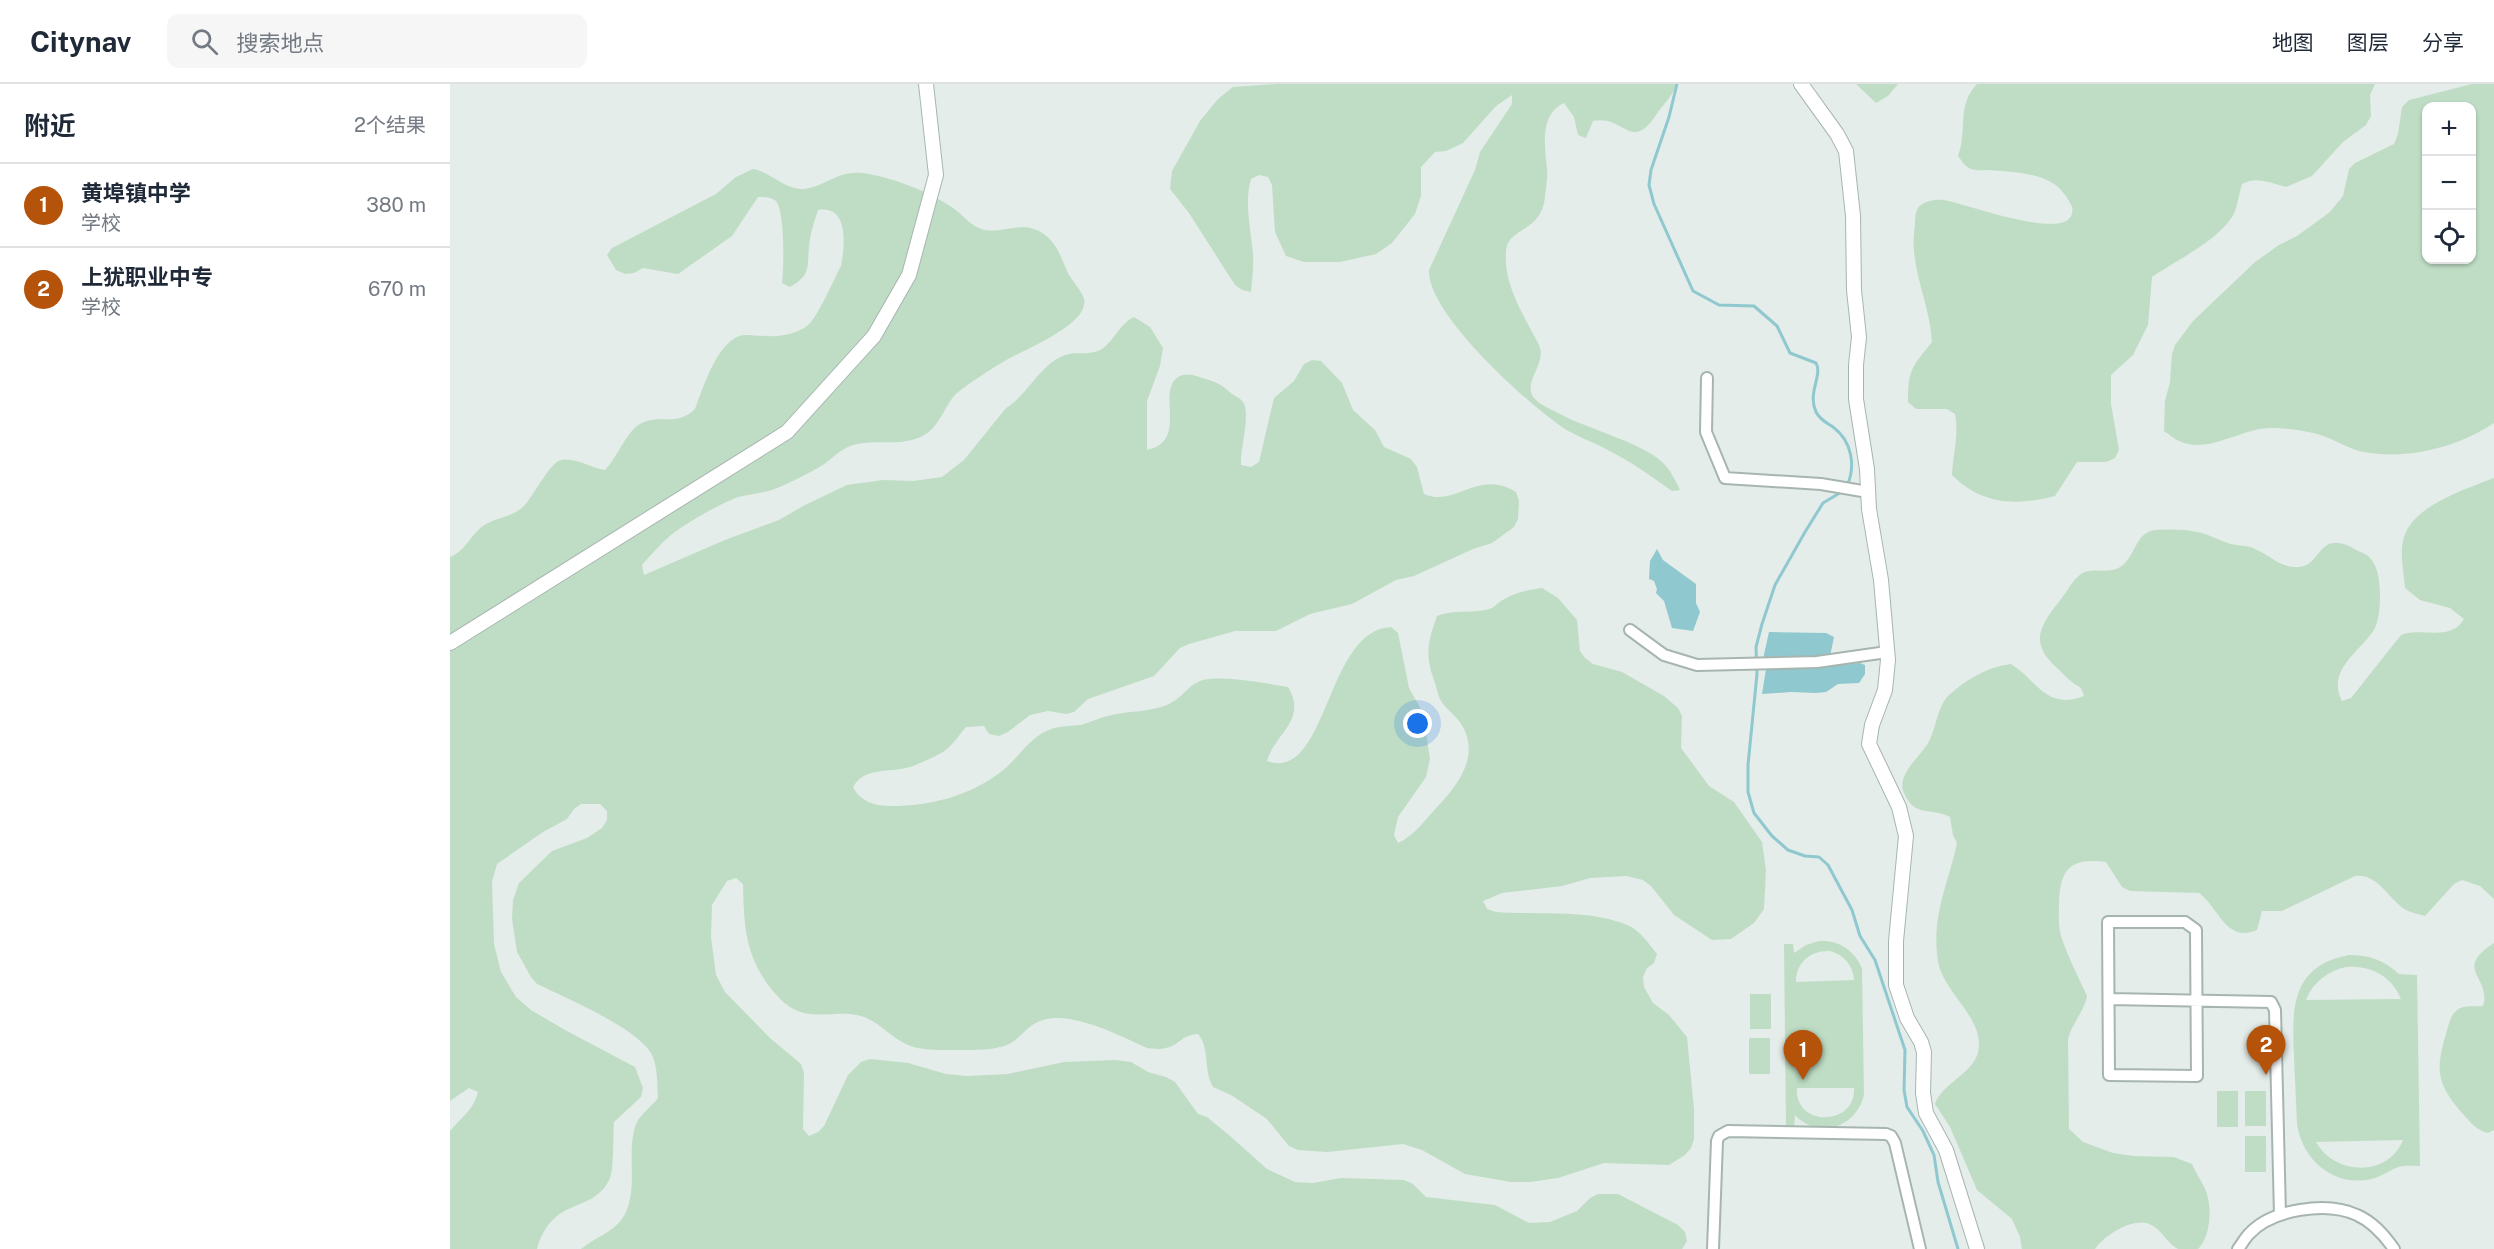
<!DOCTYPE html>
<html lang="zh">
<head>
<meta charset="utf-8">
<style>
  body { margin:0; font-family:"Public Sans","Noto Sans SC",sans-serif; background:#f6f6f7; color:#1f2937 }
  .controls { position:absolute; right:18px; top:18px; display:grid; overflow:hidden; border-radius:12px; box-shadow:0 2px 4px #0004 }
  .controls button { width:54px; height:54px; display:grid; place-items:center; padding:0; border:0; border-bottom:2px solid #e0e1e3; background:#fff; color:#1f2937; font:30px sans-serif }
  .you { position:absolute; left:968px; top:640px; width:21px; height:21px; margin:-15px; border:4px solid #fff; border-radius:50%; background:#1a73e8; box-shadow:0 0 0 9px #1a73e833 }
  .badge { display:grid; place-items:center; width:39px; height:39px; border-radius:50%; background:#b45309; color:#fff; font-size:20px; font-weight:700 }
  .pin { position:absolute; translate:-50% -50px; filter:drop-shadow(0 2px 3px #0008) }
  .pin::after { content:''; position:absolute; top:32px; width:21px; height:18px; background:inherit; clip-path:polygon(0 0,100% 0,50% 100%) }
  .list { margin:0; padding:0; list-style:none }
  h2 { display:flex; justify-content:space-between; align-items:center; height:78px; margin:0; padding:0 24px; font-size:26px }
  h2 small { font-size:20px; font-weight:400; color:#747a83 }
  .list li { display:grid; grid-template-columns:39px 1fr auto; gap:18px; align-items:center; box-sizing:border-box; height:84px; padding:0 24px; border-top:2px solid #e0e1e3 }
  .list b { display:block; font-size:22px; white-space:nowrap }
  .list p { margin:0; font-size:20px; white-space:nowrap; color:#747a83 }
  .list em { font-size:20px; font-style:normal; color:#747a83 }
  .icon { flex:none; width:33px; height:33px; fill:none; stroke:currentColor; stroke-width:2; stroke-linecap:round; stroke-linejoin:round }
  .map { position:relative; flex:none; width:2044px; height:1165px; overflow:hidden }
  header { display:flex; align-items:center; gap:36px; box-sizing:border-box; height:84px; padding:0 30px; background:#fff; border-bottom:2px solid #e0e1e3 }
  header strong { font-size:28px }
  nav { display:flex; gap:33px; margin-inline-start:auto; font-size:21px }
  .search { width:420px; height:54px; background:#f6f6f7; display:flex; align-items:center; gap:15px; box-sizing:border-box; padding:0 21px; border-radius:12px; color:#747a83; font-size:22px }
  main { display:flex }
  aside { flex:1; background:#fff }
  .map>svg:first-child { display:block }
  .green { fill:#bfddc5; fill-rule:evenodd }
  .water { fill:#90c8cf }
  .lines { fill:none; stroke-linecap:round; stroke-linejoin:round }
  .stream { stroke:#90c8cf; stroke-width:3 }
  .minor-casing { stroke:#a7b5b0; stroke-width:14 }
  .tertiary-casing { stroke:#a7b5b0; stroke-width:16 }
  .minor { stroke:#fff; stroke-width:10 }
  .tertiary { stroke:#fff; stroke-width:14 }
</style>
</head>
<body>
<header>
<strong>Citynav</strong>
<div class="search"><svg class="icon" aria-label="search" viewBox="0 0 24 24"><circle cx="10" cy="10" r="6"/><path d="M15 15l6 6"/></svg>搜索地点</div>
<nav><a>地图</a><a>图层</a><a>分享</a></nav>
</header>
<main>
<aside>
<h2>附近<small>2个结果</small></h2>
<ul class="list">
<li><span class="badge">1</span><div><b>黄埠镇中学</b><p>学校</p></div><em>380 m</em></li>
<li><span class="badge">2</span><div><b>上犹职业中专</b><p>学校</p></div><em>670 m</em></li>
</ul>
</aside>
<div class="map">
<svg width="2044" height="1165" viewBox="0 0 2044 1165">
  <rect width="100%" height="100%" fill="#e4ede9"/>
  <!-- green -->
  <path class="green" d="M826 0H1226C1223 13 1213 20 1206 31 1181 69 1174 30 1143 37L1136 54 1128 51 1124 33 1114 19C1089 31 1095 62 1097 85 1098 93 1096 103 1095 112 1092 150 1057 142 1056 168 1053 201 1075 233 1089 261 1098 281 1069 300 1086 316 1092 322 1103 326 1110 330 1137 345 1198 360 1216 382 1222 389 1226 398 1230 406L1222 407C1201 392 1180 377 1156 365 1143 358 1128 353 1115 345 1079 321 977 230 979 186L1025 86 1030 68 1062 20V11L1046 22 1013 59 996 67 985 68 971 83V112L965 130 942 159 926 170 890 178H854L836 172 825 148 822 101 818 93 809 91 801 95C794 119 801 146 803 170 804 182 802 195 801 208L792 206 785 201 739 129 720 105 722 87 750 37 768 15 783 3Z
    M1406 0H1448L1438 12 1426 19Z
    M1527 0H1925L1920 11 1921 32 1916 41 1893 58 1862 92 1836 103C1820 99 1807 92 1792 100 1789 109 1788 119 1785 127 1774 154 1725 177 1702 193L1698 241 1683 271 1661 291V320L1669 366 1665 374 1656 378H1627L1605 412C1566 422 1532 421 1502 391 1503 370 1509 351 1505 330L1497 325H1466L1458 318C1458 285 1462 283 1482 258 1480 218 1458 182 1465 142 1465 136 1465 129 1468 124 1473 117 1486 115 1493 116 1509 117 1630 164 1622 123 1620 117 1614 109 1609 104 1592 88 1561 88 1539 86 1534 86 1526 87 1521 85 1515 83 1512 77 1508 72 1518 45 1506 22 1527 0Z
    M2022 0H2044V339C2007 364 1954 377 1909 367 1898 364 1887 357 1876 353 1861 347 1838 344 1822 344 1792 343 1759 371 1729 357 1724 355 1719 350 1714 347L1715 317 1720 298 1722 270 1725 261 1743 237 1805 178 1829 161 1847 152 1880 128 1893 112 1899 85 1905 79 1944 60 1948 50 1952 23 1959 16ZM1976 22H2022V176H1976Z
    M303 85C320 88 334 104 350 105 373 105 386 86 412 89 442 93 478 107 503 124 512 130 519 140 529 144 545 152 566 139 584 145 604 152 610 170 617 187 621 196 631 205 634 215 640 239 579 264 562 273 550 279 511 304 504 312 492 327 488 347 468 354 448 362 424 355 403 361 389 365 378 380 364 386 351 393 336 401 322 406 309 410 294 410 281 416 266 422 233 441 221 451 210 460 201 471 192 481L194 491 275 456 329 436 355 421 397 401 433 396 463 397 492 393 514 376 556 324C578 311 589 281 615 271 626 267 641 272 652 265 665 256 669 240 684 233L700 243 713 264 710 282 697 317V366C739 357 706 308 728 293 737 287 749 293 759 296 769 299 774 303 782 310 785 312 790 314 793 318 801 329 790 365 791 381L801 383 809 378 824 314 844 297 854 280 862 276 871 277 892 299 903 326 925 346 934 363 961 375 967 383 974 410C1005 424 1028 384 1066 408L1069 417 1068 435 1064 443 1042 459 1023 465 964 492 946 496 902 520 860 530 826 547H785L739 560 730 564 704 592 638 615 624 628 616 630 598 627 580 631 558 648 549 652 539 650 534 642 516 643C510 650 504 659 497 665 488 672 473 678 463 682 442 690 416 681 403 703 410 718 426 722 441 722 481 722 520 712 552 687 570 673 580 651 604 644 613 642 622 642 631 641 641 638 651 633 662 631 678 627 695 628 711 623 730 618 735 604 748 598 765 589 819 600 838 603 858 636 825 649 817 677 878 699 875 546 941 543L948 549 959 604 973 629 980 675 976 693 948 733 944 751 948 759C964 752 976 735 988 722 1010 699 1032 668 1009 637 1004 630 995 624 991 617 988 612 987 605 985 599 975 572 977 560 987 532 1003 525 1022 530 1039 525 1044 524 1046 520 1051 517 1064 509 1077 506 1092 504L1108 514 1127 536 1130 567 1135 574 1143 580 1172 588 1214 612 1228 624 1232 632 1231 664 1259 702 1284 718 1312 758 1316 786 1314 825 1304 839 1281 855 1262 856 1224 831 1201 802 1193 796 1176 792 1140 794 1112 802 1052 809 1033 817 1037 825 1046 828C1086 831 1140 825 1177 841 1190 846 1199 860 1207 870L1204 879 1197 884 1193 893 1194 903 1203 919 1219 931 1237 953 1244 1025V1055L1241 1064 1235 1071 1219 1081 1154 1079 1108 1094 1080 1098H1061L1015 1090 972 1066 953 1060 877 1068 848 1066 839 1062 817 1035 781 1011 763 1003C753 985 760 964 748 950 726 951 730 969 697 964 670 952 623 927 593 936 580 940 574 949 564 957 552 966 529 966 515 966 501 966 473 967 461 962 440 955 428 934 406 931 391 928 375 932 360 930 343 928 333 919 323 907 295 873 294 842 293 800L286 794 277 797 262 821 261 853 266 891 275 908 320 954 351 980 354 989 353 1045 359 1052 368 1048 374 1042 398 991 411 978 420 975 458 979 496 990 517 992 558 990 614 978 666 976 681 978 698 988 716 993 725 998 748 1030 757 1033 780 1052 817 1085 845 1098 863 1099 891 1094 954 1096 963 1100 976 1113 1045 1121 1079 1139 1100 1138 1127 1127 1140 1114 1148 1110H1168L1228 1141 1235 1148 1237 1157 1232 1165H131C144 1154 162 1149 172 1135 190 1109 176 1071 185 1043 188 1032 201 1023 208 1014 207 1000 208 981 201 969 185 943 116 914 87 900L81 893 67 868 62 835 63 816 69 799 102 767 137 754 152 744 157 736V727L150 720H131L124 725 117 735 93 748 47 780 42 798 44 860 51 888 66 913 81 926 115 946 185 983 193 1004 191 1013 164 1038C163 1051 164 1085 160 1094 144 1131 103 1110 87 1165H0V1047C11 1034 24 1025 28 1008L19 1004 0 1017V473C16 467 20 451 33 442 46 433 61 434 74 422 83 413 100 378 111 376 125 373 141 384 155 386 167 374 178 344 192 339 212 330 226 343 245 325 253 304 268 254 294 251 301 251 310 252 317 252 330 253 346 250 357 242 367 235 384 195 391 182 395 161 399 121 368 126 364 138 360 150 359 163 357 184 361 191 340 203L332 199C334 184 335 128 326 117 320 112 314 113 308 113L282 152 228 190 193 184 184 189 175 190 166 186 157 171 162 164 266 110 286 93Z
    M2044 394V815L2030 802 2012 796 2004 800 1975 832C1969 830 1962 829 1956 826 1938 815 1928 789 1905 792L1832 827H1812L1807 846C1776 860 1768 822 1749 809L1680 807 1672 803 1656 778C1620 773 1610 785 1609 820 1609 831 1608 842 1611 852 1618 873 1628 892 1637 912 1634 928 1622 939 1618 955L1619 1045 1633 1058 1663 1069 1684 1072 1724 1073 1742 1080C1746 1090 1754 1100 1757 1110 1762 1127 1760 1153 1748 1165H1728C1717 1159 1713 1148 1703 1142 1687 1130 1654 1151 1645 1165H1572L1570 1153 1562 1135 1527 1106 1500 1043 1485 1020C1491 1000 1523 990 1528 968 1536 935 1493 909 1488 877 1481 832 1498 801 1507 759L1503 751 1500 733C1481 723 1465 734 1454 709 1446 692 1468 674 1477 661 1486 647 1487 622 1499 611 1517 595 1537 583 1561 580 1586 595 1596 627 1634 612L1631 604C1622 599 1615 592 1607 584 1576 556 1593 539 1614 511 1619 504 1626 491 1635 488 1648 484 1663 491 1674 480 1686 469 1686 448 1706 446 1718 445 1736 445 1747 448 1759 450 1770 457 1781 460 1788 462 1797 461 1803 464 1818 470 1828 482 1844 483 1872 486 1866 446 1901 463 1907 467 1916 469 1920 474 1929 485 1929 495 1930 508 1930 520 1930 532 1925 544 1914 565 1875 585 1892 617L1901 614 1951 551C1972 543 2001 558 2014 535L2000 524 1970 516 1955 504C1954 488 1949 469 1954 453 1964 421 2016 405 2044 394Z
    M1369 857C1389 856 1404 866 1412 884L1414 1011C1406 1044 1368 1056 1345 1031L1344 1044H1336L1334 860H1343L1344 869 1356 861ZM1380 867C1394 871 1403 881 1404 896L1346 898C1346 878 1361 866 1380 867ZM1404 1004C1406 1043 1344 1043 1347 1004Z
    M2044 859V1046L2038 1049C2026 1046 2021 1039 2013 1030 1988 1001 1985 989 1995 953 1998 945 1999 933 2006 927 2013 920 2024 923 2033 922 2042 893 2002 886 2044 859Z
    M1899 871C1919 871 1934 876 1949 890L1967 891 1970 1082C1963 1082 1952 1081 1946 1084 1936 1088 1928 1095 1916 1096 1880 1101 1851 1073 1847 1039 1846 1017 1845 995 1844 973 1842 926 1840 882 1899 871ZM1896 883C1920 881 1942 892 1951 915L1856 916C1863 898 1878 887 1896 883ZM1953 1056C1938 1094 1884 1091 1866 1058Z
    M1300 910H1321V945H1300Z
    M1299 954H1320V990H1299Z
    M1767 1007H1788V1043H1767Z
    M1795 1007H1816V1042H1795Z
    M1795 1052H1816V1088H1795Z"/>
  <!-- water -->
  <path class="water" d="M1207 465 1213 476 1246 500V519L1250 528 1243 547 1222 544 1214 517 1206 509 1207 505 1204 497 1199 495 1200 477Z
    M1319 548 1376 549 1384 553 1380 572 1313 575Z
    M1410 579 1415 581V590L1409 599 1388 600 1376 608 1366 609 1341 608 1312 610 1316 585 1358 584Z"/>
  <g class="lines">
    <!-- stream -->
    <path class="stream" d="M1227 0 1219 33 1201 86 1199 101 1204 120 1243 207 1269 221 1304 222 1327 242 1340 269 1366 279C1373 291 1357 309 1366 328 1370 336 1377 339 1383 343 1402 357 1406 382 1397 402
      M1393 407 1373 419 1355 448 1325 501 1312 540 1306 563 1307 590 1298 681V708L1304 729 1322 752 1338 766 1355 772 1369 773 1378 781 1402 826 1410 852 1425 876 1455 966 1454 1006 1457 1023 1473 1047 1484 1071 1488 1098 1508 1165"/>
    <defs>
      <path id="minor" d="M1257 294 1256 348 1275 394 1371 400 1418 408
        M1180 546 1214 571 1247 581 1367 578 1437 568
        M1658 838H1735L1746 846 1747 992 1659 991Z
        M1659 915 1821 918 1825 926 1830 1131
        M1263 1165 1267 1057 1269 1052 1278 1047 1436 1050 1441 1052 1445 1059 1470 1165
        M1788 1165C1792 1160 1795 1154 1799 1150 1822 1125 1877 1117 1907 1131 1923 1138 1934 1151 1944 1165"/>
      <path id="tertiary" d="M1351 0 1387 50 1396 67 1403 132 1404 206 1409 253 1406 281V315L1417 385 1419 425 1431 496 1438 576 1435 606 1422 641 1419 660 1449 723 1456 752 1446 857V901L1457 934 1471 958 1474 968 1473 1009 1476 1029 1496 1066 1527 1165
        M0 559 337 348 424 252 459 191 486 91 476 0"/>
    </defs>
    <!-- minor casing -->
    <use href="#minor" class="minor-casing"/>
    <!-- tertiary casing -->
    <use href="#tertiary" class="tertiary-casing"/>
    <!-- minor -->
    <use href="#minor" class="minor"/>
    <!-- tertiary -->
    <use href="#tertiary" class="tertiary"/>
  </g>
</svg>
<div class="controls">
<button>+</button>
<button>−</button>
<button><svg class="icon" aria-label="locate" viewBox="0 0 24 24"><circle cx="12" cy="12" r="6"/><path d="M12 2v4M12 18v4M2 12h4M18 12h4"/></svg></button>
</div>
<div class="you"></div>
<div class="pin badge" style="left:1353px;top:996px">1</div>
<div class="pin badge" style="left:1816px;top:991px">2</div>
</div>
</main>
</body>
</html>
